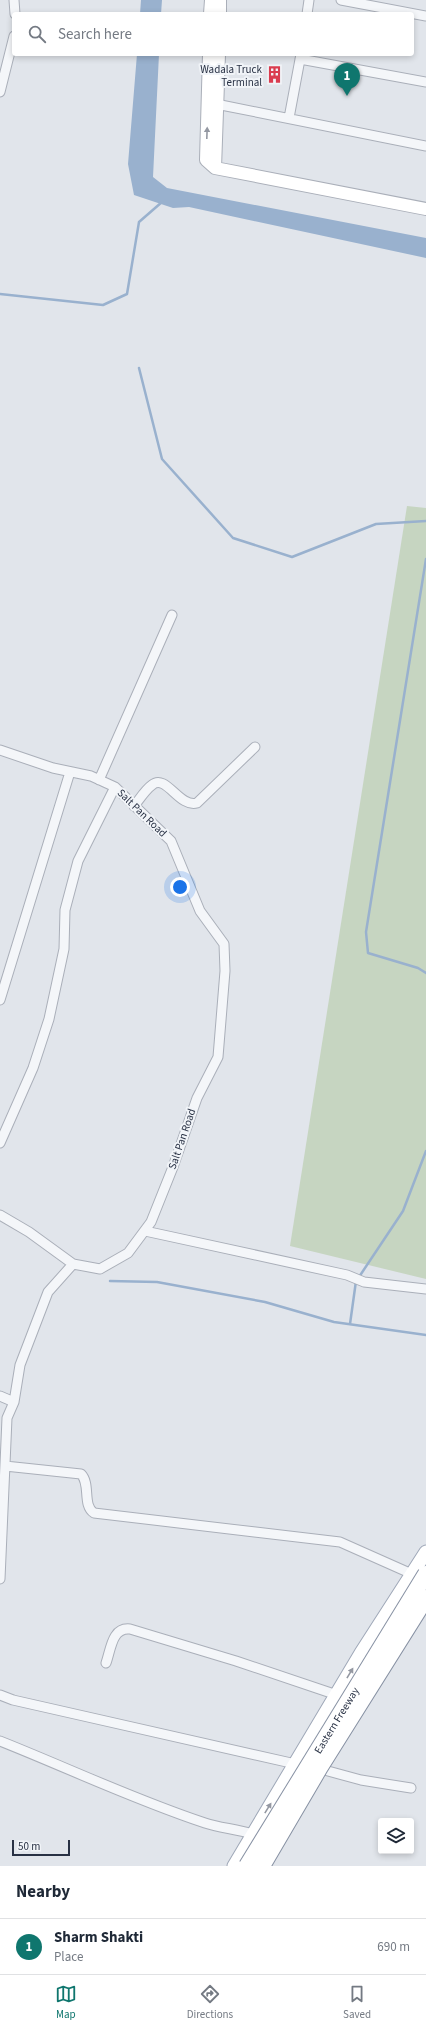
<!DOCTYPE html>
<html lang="en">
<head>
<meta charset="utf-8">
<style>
  body { margin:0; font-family:"Source Sans 3",sans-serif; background:#f2f2f3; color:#1f2937 }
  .controls { position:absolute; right:12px; bottom:12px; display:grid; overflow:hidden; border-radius:4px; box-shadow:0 2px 6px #0003 }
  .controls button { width:36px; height:36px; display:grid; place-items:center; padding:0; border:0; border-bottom:1px solid #e0e1e3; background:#fff; color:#1f2937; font:20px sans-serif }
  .scale { position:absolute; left:12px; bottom:10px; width:58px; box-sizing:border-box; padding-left:4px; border:2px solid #283144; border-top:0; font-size:11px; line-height:14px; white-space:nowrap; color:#283144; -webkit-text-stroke:3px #f1f4f8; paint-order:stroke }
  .you { position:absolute; left:180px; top:887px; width:14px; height:14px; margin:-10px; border:3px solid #fff; border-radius:50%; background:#1a73e8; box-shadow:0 0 0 6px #1a73e833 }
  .badge { display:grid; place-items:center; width:26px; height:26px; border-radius:50%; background:#0f766e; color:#fff; font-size:13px; font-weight:700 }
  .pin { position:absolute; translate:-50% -33px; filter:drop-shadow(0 1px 2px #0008) }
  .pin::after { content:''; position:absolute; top:21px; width:14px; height:12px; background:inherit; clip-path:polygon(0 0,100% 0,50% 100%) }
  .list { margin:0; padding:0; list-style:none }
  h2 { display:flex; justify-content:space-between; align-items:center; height:52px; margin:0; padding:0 16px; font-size:17px }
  h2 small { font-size:13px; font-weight:400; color:#747a83 }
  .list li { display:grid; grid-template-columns:26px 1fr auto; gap:12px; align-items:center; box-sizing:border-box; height:56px; padding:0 16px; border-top:1px solid #e0e1e3 }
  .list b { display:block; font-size:15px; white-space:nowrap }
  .list p { margin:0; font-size:13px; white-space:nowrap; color:#747a83 }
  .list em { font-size:13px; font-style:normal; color:#747a83 }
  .icon { flex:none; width:22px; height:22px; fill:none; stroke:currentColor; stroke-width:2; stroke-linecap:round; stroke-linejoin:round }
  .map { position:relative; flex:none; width:426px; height:1866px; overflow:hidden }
  .search { position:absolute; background:#fff; box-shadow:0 2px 6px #0003; left:12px; right:12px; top:12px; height:44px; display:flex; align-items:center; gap:10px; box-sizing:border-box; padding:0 14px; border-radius:4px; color:#747a83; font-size:15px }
  .sheet { height:108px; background:#fff }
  nav { display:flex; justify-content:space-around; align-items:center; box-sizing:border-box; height:56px; border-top:1px solid #e0e1e3; background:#fff; font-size:11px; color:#747a83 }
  nav a { display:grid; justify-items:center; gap:2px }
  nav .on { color:#0f766e }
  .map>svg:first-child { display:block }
  .green { fill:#c6d5c1 }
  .water { fill:#99b1ce }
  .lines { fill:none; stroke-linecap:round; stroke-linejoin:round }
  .stream { stroke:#99b1ce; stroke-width:2.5 }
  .street-casing { stroke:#aaafb9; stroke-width:11 }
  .secondary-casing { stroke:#aaafb9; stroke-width:14 }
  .primary-casing { stroke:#9fa8b8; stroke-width:15 }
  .street { stroke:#f4f6f9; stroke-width:9 }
  .secondary { stroke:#fff; stroke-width:12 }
  .primary { stroke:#fff; stroke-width:13 }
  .highway-bridge-casing { stroke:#8791a3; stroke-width:18; stroke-linecap:butt }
  .highway-bridge { stroke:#fff; stroke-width:16 }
  .oneway { fill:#9498a2 }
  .labels { text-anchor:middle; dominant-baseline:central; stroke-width:4; stroke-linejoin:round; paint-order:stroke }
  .poi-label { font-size:11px; fill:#283144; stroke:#f1f4f8; text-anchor:end }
  .street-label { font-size:11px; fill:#283144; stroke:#f1f4f8 }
</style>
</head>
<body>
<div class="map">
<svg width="426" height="1866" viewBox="0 0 426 1866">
  <rect width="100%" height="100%" fill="#e1e5eb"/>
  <!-- green -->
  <path class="green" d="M407 506 426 508V1279L290 1246Z"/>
  <!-- water -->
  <path class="water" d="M141 0H162L161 14H140Z
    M137 54H159L153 177 167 188 426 238V258L189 207 173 208 134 195 128 164Z"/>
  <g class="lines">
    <!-- stream -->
    <path class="stream" d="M0 294 103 305 127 294 139 222 162 202
      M139 368 162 459 233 538 292 557 376 524 426 521
      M426 559 366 932 368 953 418 968 426 973
      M359 1277 403 1211 426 1151
      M110 1281 157 1282 265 1302 334 1322 426 1335
      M350 1324 356 1281"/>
    <defs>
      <path id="street" d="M14 0 15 14
        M341 0 426 16
        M307 14 309 0
        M300 59 426 82
        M0 92 14 36
        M211 103 426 146
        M289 118 301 54
        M0 750 53 768 91 776 115 787 171 841 200 911 224 944 225 971 218 1057 197 1098 173 1167 151 1222 128 1253 100 1269 73 1264 29 1232 0 1215
        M99 780 172 615
        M134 806C139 800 145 790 152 785 166 773 179 808 197 803L255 747
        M0 1000 70 772
        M0 1143 33 1068 49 1019 64 949 65 910 78 861 115 787
        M145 1231 347 1275 364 1282 426 1289
        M0 1396 14 1402
        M5 1466 81 1474C91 1484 82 1505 94 1513L340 1542 412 1574
        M0 1579 7 1418 14 1402 20 1365 48 1292 73 1264
        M106 1663C111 1649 112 1627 130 1629L236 1661 337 1695
        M0 1695 13 1700 300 1765
        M0 1741C68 1768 135 1800 205 1823 220 1828 237 1829 252 1834
        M317 1768 361 1780 411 1788"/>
      <path id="secondary" d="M210 14 211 0
        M220 14V0
        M209 54 206 160 215 168 426 209
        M215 168 219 54"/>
      <path id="primary" d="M234 1866 361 1653 426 1552"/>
    </defs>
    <!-- street casing -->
    <use href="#street" class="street-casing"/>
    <!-- secondary casing -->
    <use href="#secondary" class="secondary-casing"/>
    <!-- primary casing -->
    <use href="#primary" class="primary-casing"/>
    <!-- street -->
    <use href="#street" class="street"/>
    <!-- secondary -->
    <use href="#secondary" class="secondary"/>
    <!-- primary -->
    <use href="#primary" class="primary"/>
    <defs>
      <g id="highway-bridge">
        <path id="s1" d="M247 1866 426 1574"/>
        <path d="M262 1866 320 1767 426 1598"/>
      </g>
    </defs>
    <!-- highway-bridge casing -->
    <use href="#highway-bridge" class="highway-bridge-casing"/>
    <!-- highway-bridge -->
    <use href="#highway-bridge" class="highway-bridge"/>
  </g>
  <!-- one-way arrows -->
  <defs><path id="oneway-solid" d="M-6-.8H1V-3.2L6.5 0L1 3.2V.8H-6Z"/></defs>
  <g class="oneway">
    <use href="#oneway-solid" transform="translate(207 133) rotate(-88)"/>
    <use href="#oneway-solid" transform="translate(350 1673) rotate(-59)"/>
    <use href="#oneway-solid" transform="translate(268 1808) rotate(-58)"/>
  </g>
  <!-- icons -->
  <defs>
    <symbol id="building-bare" viewBox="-9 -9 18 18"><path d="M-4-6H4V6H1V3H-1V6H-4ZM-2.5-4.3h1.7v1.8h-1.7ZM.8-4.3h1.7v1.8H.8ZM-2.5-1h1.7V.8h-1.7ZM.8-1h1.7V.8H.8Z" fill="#da3c4f" stroke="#f1f4f8" stroke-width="2.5" paint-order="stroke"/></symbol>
  </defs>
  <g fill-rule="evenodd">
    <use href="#building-bare" x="262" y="62" width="25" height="25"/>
  </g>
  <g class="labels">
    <!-- poi labels -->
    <g class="poi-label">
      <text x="262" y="69">Wadala Truck<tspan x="262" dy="13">Terminal</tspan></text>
    </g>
    <!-- street labels -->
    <g class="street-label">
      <text transform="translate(142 813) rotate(44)">Salt Pan Road</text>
      <text transform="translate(182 1139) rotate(-71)">Salt Pan Road</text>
      <text stroke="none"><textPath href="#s1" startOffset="171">Eastern Freeway</textPath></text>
    </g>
  </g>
</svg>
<div class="controls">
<button><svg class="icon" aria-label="layers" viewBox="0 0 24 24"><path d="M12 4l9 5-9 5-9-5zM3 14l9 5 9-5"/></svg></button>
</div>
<div class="scale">50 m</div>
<div class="you"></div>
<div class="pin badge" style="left:347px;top:96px">1</div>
<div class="search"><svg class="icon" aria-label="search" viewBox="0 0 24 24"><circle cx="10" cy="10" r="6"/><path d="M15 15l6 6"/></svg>Search here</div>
</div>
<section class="sheet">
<h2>Nearby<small></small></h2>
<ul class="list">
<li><span class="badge">1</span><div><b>Sharm Shakti</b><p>Place</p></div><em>690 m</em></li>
</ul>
</section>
<nav>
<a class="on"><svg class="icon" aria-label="map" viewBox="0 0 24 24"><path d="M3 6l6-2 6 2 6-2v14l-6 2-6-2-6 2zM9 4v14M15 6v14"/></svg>Map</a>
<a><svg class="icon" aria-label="directions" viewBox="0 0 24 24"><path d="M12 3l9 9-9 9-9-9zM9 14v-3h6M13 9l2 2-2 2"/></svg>Directions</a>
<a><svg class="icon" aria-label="saved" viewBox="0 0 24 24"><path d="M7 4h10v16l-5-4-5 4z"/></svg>Saved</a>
</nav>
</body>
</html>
